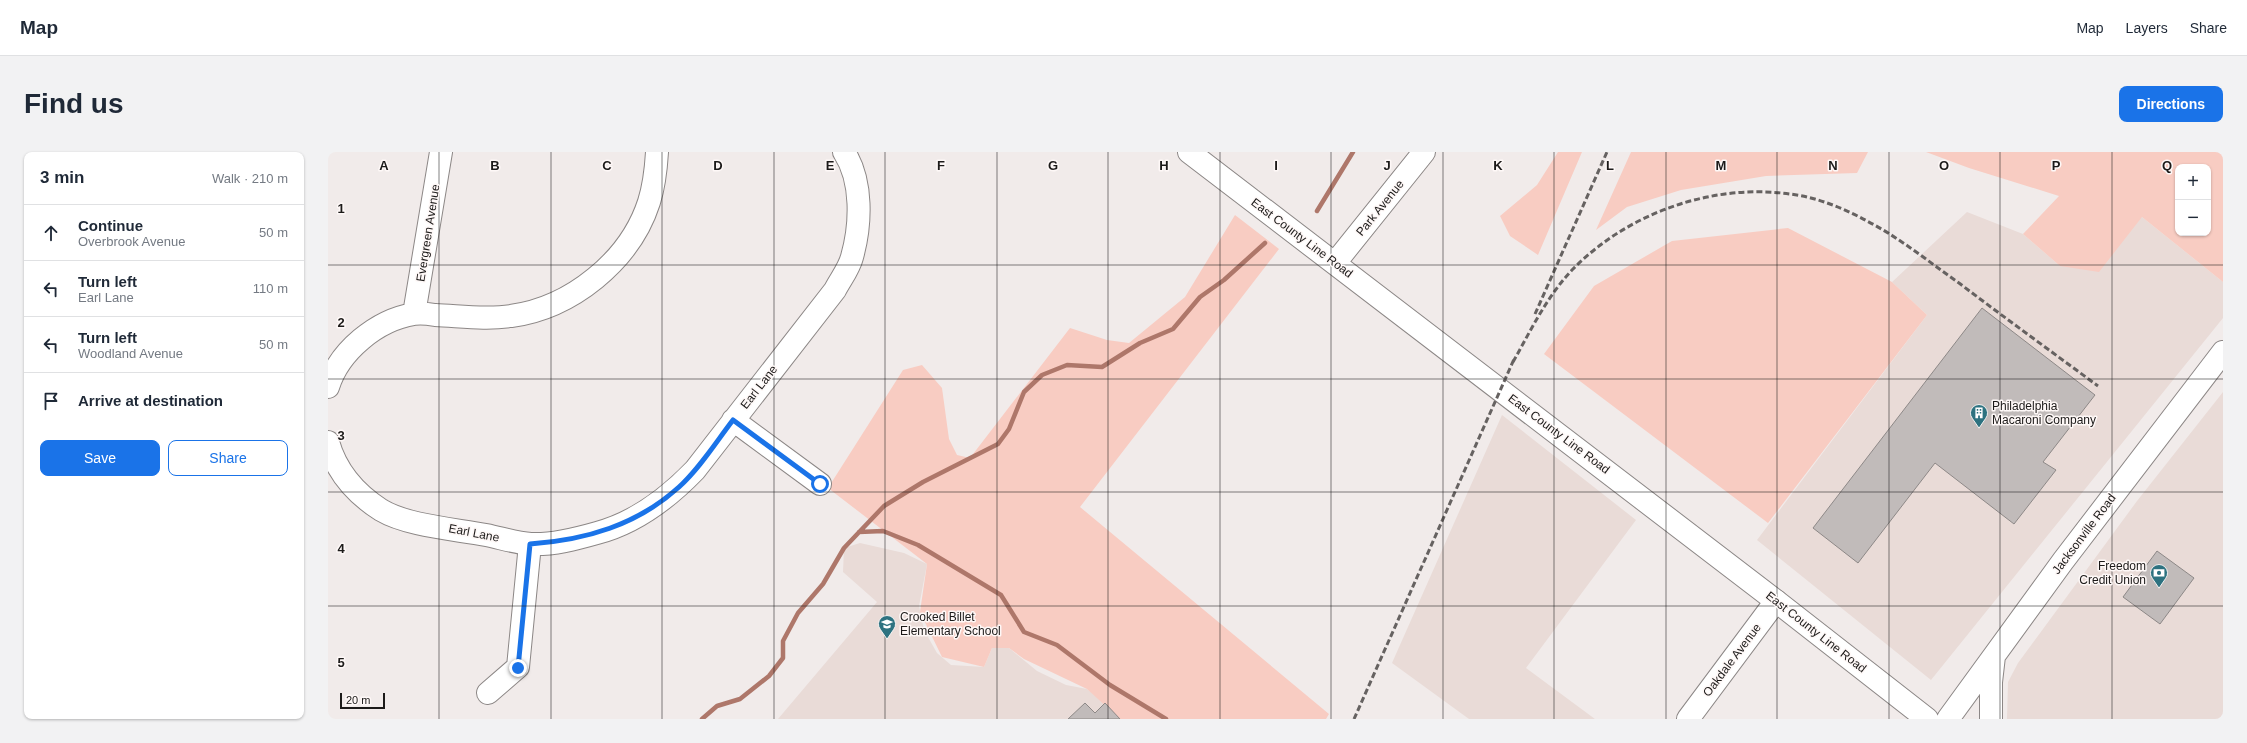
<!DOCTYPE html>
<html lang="en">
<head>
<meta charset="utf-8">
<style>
  body { margin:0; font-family:Helvetica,sans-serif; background:#f2f2f3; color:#1f2937 }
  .controls { position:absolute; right:12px; top:12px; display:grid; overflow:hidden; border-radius:8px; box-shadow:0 1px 3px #0004 }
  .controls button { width:36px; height:36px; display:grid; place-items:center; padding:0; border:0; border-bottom:1px solid #e0e1e3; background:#fff; color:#1f2937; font:20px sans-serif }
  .scale { position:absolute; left:12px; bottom:10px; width:45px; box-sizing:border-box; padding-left:4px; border:2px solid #1c1a19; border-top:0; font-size:11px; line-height:14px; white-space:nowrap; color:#1c1a19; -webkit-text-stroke:3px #fef8f7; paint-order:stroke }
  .stop { position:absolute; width:12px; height:12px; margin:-9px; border:3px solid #1a73e8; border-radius:50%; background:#fff }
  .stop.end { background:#1a73e8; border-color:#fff; box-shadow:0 1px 4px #0008 }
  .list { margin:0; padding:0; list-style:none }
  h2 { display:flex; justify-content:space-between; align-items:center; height:52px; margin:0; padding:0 16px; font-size:17px }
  h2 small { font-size:13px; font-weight:400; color:#747a83 }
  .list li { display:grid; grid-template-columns:26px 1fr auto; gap:12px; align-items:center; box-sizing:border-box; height:56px; padding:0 16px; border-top:1px solid #e0e1e3 }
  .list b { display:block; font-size:15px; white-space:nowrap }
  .list p { margin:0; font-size:13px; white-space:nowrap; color:#747a83 }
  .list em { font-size:13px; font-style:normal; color:#747a83 }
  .actions { display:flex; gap:8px; padding:12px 16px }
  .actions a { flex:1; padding:9px 0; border:1px solid #1a73e8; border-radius:8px; text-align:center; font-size:14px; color:#1a73e8 }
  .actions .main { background:#1a73e8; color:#fff }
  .icon { flex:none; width:22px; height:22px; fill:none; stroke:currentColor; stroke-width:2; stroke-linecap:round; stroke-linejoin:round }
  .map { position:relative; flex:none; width:1895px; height:567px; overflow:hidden; border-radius:8px }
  header { display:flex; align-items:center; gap:24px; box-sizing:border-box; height:56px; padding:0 20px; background:#fff; border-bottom:1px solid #e0e1e3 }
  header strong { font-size:19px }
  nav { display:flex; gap:22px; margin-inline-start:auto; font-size:14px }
  .intro { display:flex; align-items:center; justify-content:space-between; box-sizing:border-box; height:96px; padding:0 24px }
  h1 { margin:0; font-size:28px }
  .button { padding:10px 18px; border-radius:8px; background:#1a73e8; color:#fff; font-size:14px; font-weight:700 }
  main { display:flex; gap:24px; padding:0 24px }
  aside { flex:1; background:#fff; border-radius:8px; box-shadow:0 1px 3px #0004 }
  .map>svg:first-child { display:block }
  .built { fill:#e9dbd7 }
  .green { fill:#f8ccc2; fill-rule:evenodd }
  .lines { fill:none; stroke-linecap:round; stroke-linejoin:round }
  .stream { stroke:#ae776a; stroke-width:4.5 }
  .building { fill:#c1bbba; stroke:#8d8887 }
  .minor-casing { stroke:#8c8786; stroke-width:24 }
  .major-casing { stroke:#8c8786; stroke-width:24 }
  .minor { stroke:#fff; stroke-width:22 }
  .major { stroke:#fff; stroke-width:22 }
  .rail { stroke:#666261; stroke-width:3; stroke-dasharray:6 3; stroke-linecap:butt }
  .route { stroke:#1a73e8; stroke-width:5 }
  .grid { fill:none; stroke:#1c1a19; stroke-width:1; stroke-opacity:0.55 }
  .labels { text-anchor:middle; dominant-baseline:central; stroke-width:3; stroke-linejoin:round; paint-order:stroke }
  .street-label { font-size:12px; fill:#1c1a19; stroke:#fef8f7 }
  .poi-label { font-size:12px; fill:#1c1a19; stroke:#fef8f7; text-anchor:start }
  .grid-label { font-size:13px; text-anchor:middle; font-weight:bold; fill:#1c1a19; stroke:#fef8f7; stroke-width:3; stroke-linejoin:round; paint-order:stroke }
</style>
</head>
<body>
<header>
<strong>Map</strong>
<nav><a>Map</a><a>Layers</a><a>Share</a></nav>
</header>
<div class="intro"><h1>Find us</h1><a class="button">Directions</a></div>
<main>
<aside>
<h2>3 min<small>Walk · 210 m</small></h2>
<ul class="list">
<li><svg class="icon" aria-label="ahead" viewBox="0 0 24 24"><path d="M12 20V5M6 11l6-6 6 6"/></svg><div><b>Continue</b><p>Overbrook Avenue</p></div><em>50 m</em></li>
<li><svg class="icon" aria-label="left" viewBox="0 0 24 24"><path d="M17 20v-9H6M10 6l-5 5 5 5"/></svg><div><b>Turn left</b><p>Earl Lane</p></div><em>110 m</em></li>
<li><svg class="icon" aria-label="left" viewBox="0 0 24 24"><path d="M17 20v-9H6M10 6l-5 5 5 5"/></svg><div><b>Turn left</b><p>Woodland Avenue</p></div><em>50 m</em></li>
<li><svg class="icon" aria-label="arrive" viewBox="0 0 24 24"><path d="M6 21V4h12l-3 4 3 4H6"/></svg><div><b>Arrive at destination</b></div></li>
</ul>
<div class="actions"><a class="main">Save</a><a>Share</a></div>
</aside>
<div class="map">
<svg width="1895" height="567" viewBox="0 0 1895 567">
  <rect width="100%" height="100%" fill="#f1ebea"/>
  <!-- built -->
  <path class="built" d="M1639 60 1695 82 1732 114 1814 65 1895 130V166L1603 528 1429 388 1599 163 1564 130Z
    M1895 240V567H1679L1680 530 1690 511 1809 349Z
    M1174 263 1308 368 1198 516 1267 567H1141L1064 511Z
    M532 391 576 401 599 412 591 454 596 478 609 501 623 513 656 515 664 496H681L709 519 738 533 759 537 798 567H450L549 450 515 420 516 396Z"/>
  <!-- green -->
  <path class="green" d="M1230 0H1254L1210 103 1182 84 1172 64 1209 33Z
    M1303 0H1540L1529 21 1438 24 1353 38 1299 55 1268 78Z
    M1598 0H1895V130L1814 65 1771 120 1732 114 1695 82 1731 44 1641 16ZM1850 15H1880V81H1850Z
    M907 63 951 97 752 355 1001 562 998 567H792L759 537 696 507 681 496H664L656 515 614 505 592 460 599 412 500 336 575 218 594 213 614 236 621 287 629 303 642 306 742 176 779 188 801 191 857 145Z
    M1460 76 1564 130 1599 163 1440 371 1216 202 1266 134 1344 89Z"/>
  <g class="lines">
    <!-- stream -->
    <path class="stream" d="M989 59 1025 0
      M531 380 555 379 590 393 673 443 696 480 729 493 782 533 838 567
      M374 567 389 554 412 547 441 524 455 506V489L470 461 495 432 516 396 556 354 595 330 670 292 681 277 696 240 714 223 739 213 774 215 812 191 845 177 872 145 896 128 937 91"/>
  </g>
  <!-- building -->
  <path class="building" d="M1654 156 1767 243 1715 310 1728 318 1686 372 1607 311 1530 411 1485 376Z
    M1829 399 1866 426 1832 472 1795 445Z
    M757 551 767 561 777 551 792 567H740Z"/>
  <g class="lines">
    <defs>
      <path id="minor" d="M1007 111 1096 0
        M86 162 113 0
        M0 235C11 199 49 168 86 162 93 161 101 162 107 163 132 164 158 168 183 164 243 156 302 109 321 50 326 34 328 17 329 0
        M405 268 492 332
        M0 290C8 319 28 342 53 358 80 374 127 377 158 383 173 386 188 391 203 392 225 393 248 387 269 381 307 371 340 346 367 318L507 138C512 128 521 117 524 105 533 73 535 29 516 0
        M160 541 190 515 202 392
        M1360 567 1448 449"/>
      <path id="major" d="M861 0 1448 449 1599 567
        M1620 567 1735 409 1895 200
        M1663 567V530L1666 504"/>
    </defs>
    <!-- minor casing -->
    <use href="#minor" class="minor-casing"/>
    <!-- major casing -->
    <use href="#major" class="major-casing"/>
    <!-- minor -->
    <use href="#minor" class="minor"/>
    <!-- major -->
    <use href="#major" class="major"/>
    <!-- rail -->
    <path class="rail" d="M1207 162 1279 0
      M1185 210C1203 178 1219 144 1245 117 1304 57 1396 27 1479 45 1500 50 1521 59 1539 69 1572 86 1601 110 1631 131 1677 166 1724 200 1770 234
      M1026 567 1187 205"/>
  </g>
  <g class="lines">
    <!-- route -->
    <path class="route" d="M190 516 202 392C258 388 309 373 351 335 372 316 388 290 405 268L492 332"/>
  </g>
  <!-- grid -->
  <path class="grid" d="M111 0V567M223 0V567M334 0V567M446 0V567M557 0V567M669 0V567M780 0V567M892 0V567M1003 0V567M1115 0V567M1226 0V567M1338 0V567M1449 0V567M1561 0V567M1672 0V567M1784 0V567M0 113H1895M0 227H1895M0 340H1895M0 454H1895"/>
  <!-- icons -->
  <defs>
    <symbol id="building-pin" viewBox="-11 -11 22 30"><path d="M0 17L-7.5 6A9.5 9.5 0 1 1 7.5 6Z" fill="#2d7280" stroke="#fef8f7"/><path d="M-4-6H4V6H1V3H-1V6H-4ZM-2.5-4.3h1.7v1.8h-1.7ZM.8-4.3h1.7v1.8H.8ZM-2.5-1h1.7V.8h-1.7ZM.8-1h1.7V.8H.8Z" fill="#fff"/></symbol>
    <symbol id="bank-pin" viewBox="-11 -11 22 30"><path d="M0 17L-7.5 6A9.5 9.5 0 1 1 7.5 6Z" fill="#2d7280" stroke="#fef8f7"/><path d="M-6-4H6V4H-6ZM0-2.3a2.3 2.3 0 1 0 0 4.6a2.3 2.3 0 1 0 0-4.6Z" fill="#fff"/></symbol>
    <symbol id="school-pin" viewBox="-11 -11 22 30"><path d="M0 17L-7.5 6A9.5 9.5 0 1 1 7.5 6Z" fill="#2d7280" stroke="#fef8f7"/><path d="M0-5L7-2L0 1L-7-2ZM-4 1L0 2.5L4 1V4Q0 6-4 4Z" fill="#fff"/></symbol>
  </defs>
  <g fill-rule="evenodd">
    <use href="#building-pin" x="1641" y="251" width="20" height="27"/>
    <use href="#bank-pin" x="1821" y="411" width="20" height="27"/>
    <use href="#school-pin" x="549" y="462" width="20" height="27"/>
  </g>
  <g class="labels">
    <!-- street labels -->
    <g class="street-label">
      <text transform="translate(1052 56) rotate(-51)">Park Avenue</text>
      <text transform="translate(100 81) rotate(-81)">Evergreen Avenue</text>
      <text transform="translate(974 86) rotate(37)">East County Line Road</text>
      <text transform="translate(431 235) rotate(-52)">Earl Lane</text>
      <text transform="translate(1231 282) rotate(37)">East County Line Road</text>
      <text transform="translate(146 381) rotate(11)">Earl Lane</text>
      <text transform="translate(1756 382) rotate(-53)">Jacksonville Road</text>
      <text transform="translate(1488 480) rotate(38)">East County Line Road</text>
      <text transform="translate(1404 508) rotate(-53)">Oakdale Avenue</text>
    </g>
    <!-- poi labels -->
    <g class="poi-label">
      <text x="1664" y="254">Philadelphia<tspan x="1664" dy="14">Macaroni Company</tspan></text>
      <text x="1818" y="414" text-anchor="end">Freedom<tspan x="1818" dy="14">Credit Union</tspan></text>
      <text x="572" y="465">Crooked Billet<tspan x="572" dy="14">Elementary School</tspan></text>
    </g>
  </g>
  <g class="grid-label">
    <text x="56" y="18">A</text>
    <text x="167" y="18">B</text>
    <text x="279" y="18">C</text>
    <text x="390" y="18">D</text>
    <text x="502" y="18">E</text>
    <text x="613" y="18">F</text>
    <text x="725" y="18">G</text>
    <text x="836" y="18">H</text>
    <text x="948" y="18">I</text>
    <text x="1059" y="18">J</text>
    <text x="1170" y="18">K</text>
    <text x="1282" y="18">L</text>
    <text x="1393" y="18">M</text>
    <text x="1505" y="18">N</text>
    <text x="1616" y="18">O</text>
    <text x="1728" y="18">P</text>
    <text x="1839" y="18">Q</text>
    <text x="13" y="61">1</text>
    <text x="13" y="175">2</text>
    <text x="13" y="288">3</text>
    <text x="13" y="401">4</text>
    <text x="13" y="515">5</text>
  </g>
</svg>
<div class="controls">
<button>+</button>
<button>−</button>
</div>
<div class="scale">20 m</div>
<div class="stop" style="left:492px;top:332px"></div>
<div class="stop end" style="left:190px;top:516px"></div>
</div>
</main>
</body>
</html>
